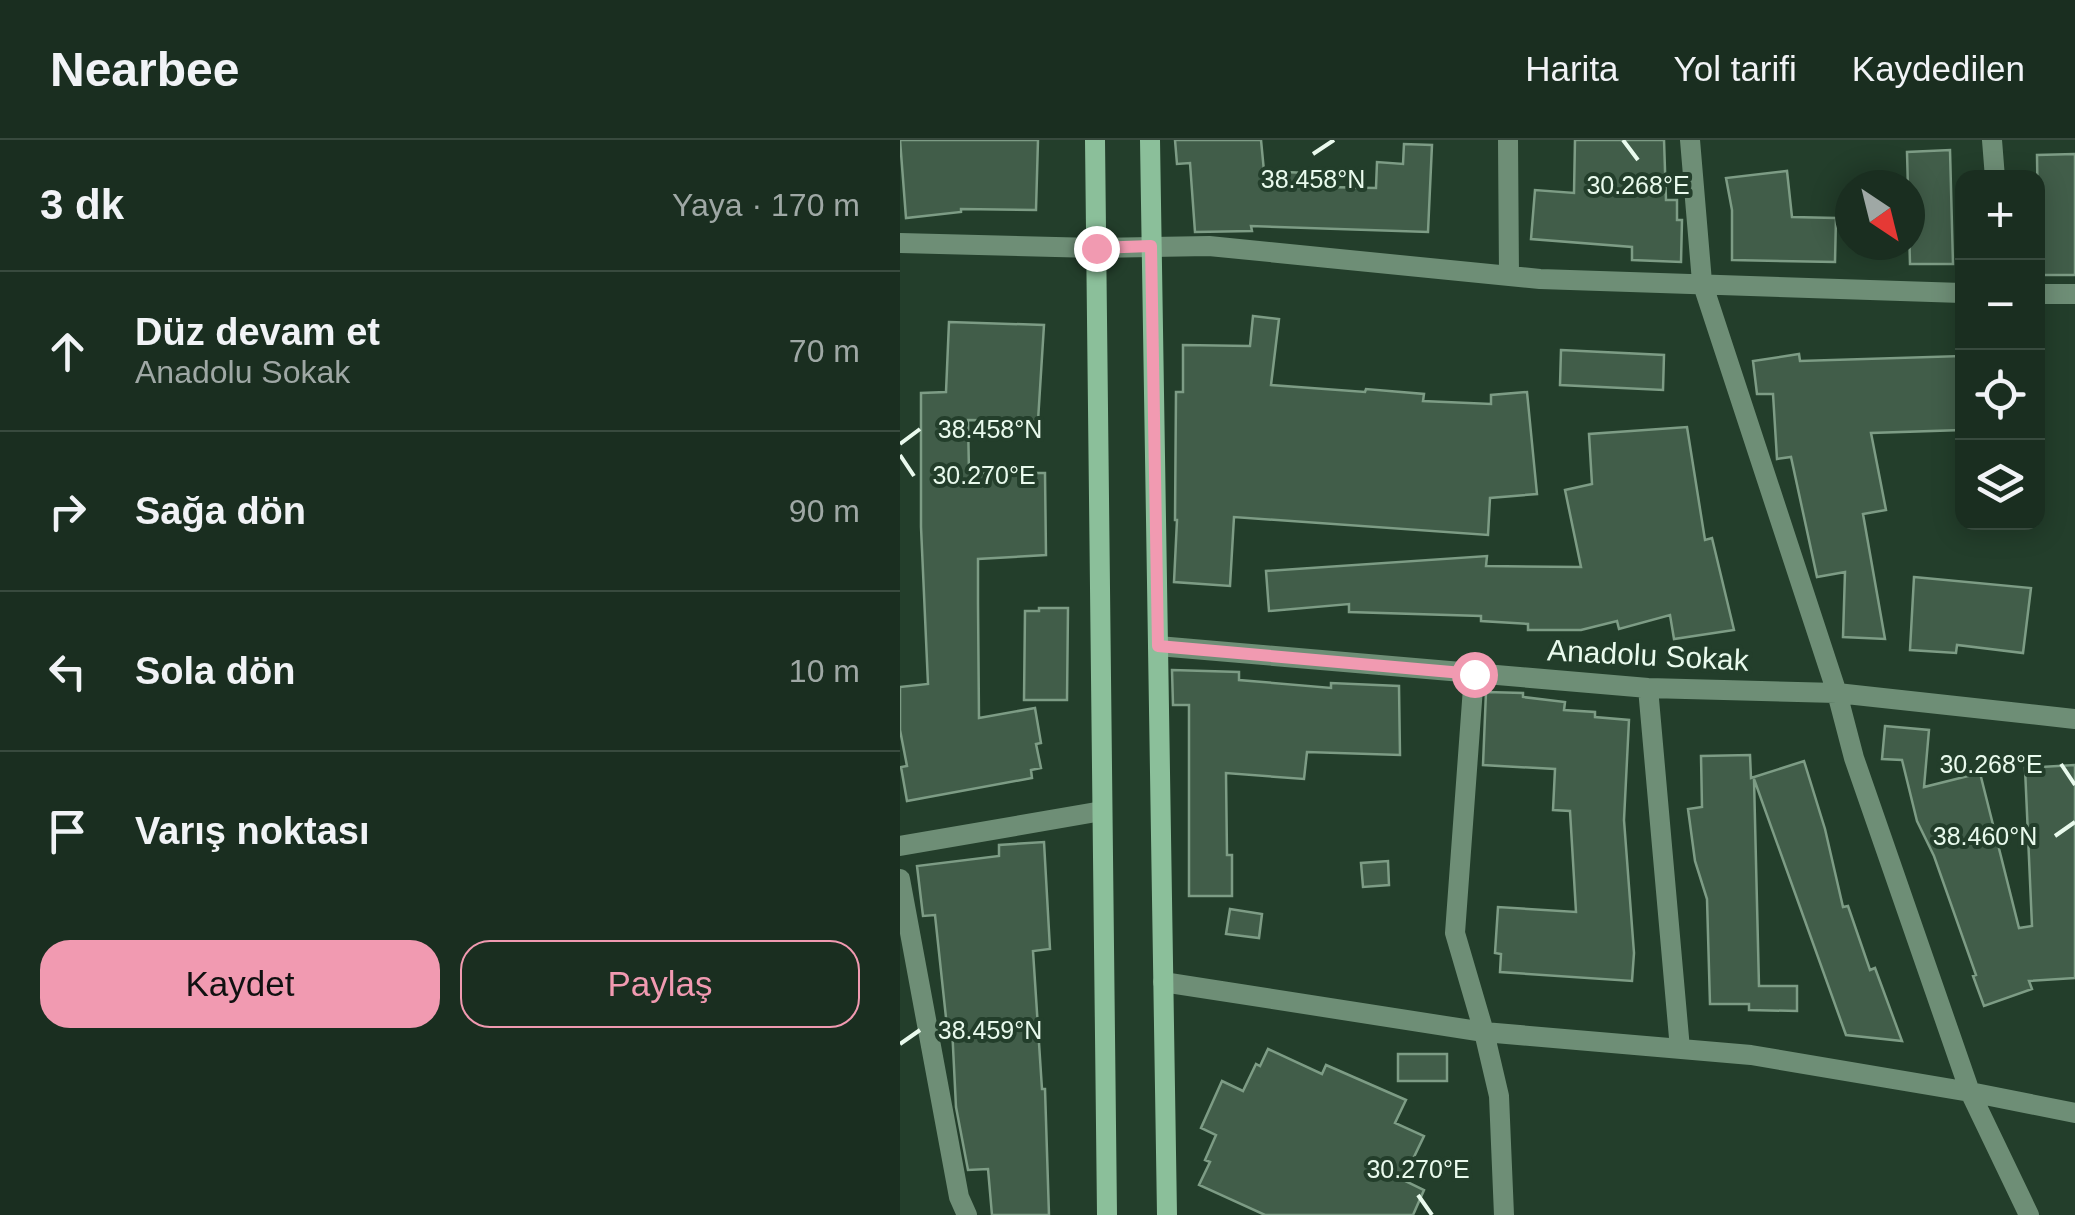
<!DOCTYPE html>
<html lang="tr">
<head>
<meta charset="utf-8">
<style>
  body { margin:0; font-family:Helvetica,sans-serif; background:#273a2d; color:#f1f3f6 }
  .controls { position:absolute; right:30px; top:30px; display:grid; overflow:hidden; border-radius:20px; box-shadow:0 5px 25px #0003 }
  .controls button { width:90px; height:90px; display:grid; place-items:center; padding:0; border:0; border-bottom:2px solid #384a3e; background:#1a2e20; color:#f1f3f6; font:50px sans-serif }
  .compass { position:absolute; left:935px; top:30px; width:90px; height:90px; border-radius:50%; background:#1a2e20; box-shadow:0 5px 25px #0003; rotate:145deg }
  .stop { position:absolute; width:30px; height:30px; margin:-22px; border:8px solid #f19ab1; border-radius:50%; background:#fff }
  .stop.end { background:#f19ab1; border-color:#fff; box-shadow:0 2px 10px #0008 }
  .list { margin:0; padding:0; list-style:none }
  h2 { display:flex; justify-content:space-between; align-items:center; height:130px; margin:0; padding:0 40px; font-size:42px }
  h2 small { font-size:32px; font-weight:400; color:#9fa8a5 }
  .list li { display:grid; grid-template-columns:65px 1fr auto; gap:30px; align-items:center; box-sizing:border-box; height:160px; padding:0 40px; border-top:2px solid #384a3e }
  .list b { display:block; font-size:38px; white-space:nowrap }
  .list p { margin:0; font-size:32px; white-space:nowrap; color:#9fa8a5 }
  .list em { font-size:32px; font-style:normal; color:#9fa8a5 }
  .actions { display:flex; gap:20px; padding:30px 40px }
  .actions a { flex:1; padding:22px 0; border:2px solid #f19ab1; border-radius:30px; text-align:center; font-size:35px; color:#f19ab1 }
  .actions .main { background:#f19ab1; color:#111 }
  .icon { flex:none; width:55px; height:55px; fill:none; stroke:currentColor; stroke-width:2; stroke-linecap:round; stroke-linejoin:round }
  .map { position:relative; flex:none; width:1175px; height:1075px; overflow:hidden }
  header { display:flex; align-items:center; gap:60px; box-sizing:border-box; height:140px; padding:0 50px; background:#1a2e20; border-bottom:2px solid #384a3e }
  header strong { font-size:48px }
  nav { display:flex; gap:55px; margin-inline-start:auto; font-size:35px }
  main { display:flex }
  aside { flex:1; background:#1a2e20 }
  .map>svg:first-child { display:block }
  .building { fill:#415d49; stroke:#7d9c85; stroke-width:2.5 }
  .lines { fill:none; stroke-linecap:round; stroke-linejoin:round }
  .minor { stroke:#6e8e76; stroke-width:20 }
  .tertiary { stroke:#6e8e76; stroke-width:20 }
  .secondary { stroke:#8bbf9a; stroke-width:20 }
  .route { stroke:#f19ab1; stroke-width:12 }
  .ticks { fill:none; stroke:#e9faed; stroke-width:4 }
  .labels { text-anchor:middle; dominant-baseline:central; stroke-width:8; stroke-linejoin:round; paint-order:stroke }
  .street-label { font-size:30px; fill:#e9faed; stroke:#233e2b }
  .ticks-label { font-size:25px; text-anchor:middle; fill:#e9faed; stroke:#233e2b; stroke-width:8; stroke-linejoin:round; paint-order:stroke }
</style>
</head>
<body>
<header>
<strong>Nearbee</strong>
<nav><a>Harita</a><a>Yol tarifi</a><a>Kaydedilen</a></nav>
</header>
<main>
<aside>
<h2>3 dk<small>Yaya · 170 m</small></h2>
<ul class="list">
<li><svg class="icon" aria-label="ahead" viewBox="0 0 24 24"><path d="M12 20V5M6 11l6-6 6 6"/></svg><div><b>Düz devam et</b><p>Anadolu Sokak</p></div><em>70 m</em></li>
<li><svg class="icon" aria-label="right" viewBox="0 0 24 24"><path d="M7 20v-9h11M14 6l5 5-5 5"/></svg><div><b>Sağa dön</b></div><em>90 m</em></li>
<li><svg class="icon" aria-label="left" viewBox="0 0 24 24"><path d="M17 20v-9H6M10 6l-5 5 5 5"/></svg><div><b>Sola dön</b></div><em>10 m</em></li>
<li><svg class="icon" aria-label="arrive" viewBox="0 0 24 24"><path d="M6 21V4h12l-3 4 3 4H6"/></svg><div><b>Varış noktası</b></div></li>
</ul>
<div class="actions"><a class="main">Kaydet</a><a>Paylaş</a></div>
</aside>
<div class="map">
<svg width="1175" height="1075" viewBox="0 0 1175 1075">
  <rect width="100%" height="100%" fill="#233e2b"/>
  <!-- building -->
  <path class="building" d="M0 0H138L136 70 61 69V72L6 78Z
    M275 0H361L364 31 427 34 426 47 476 48 477 22 503 24 504 4 532 5 528 92 351 86 352 91 295 92 290 23 277 24Z
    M675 0H764L766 60H777V80H782L781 122 732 120V107L631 99 635 50 674 53Z
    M1050 10 1053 124H1010L1007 12Z
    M1175 14V135H1143L1142 97H1138V85L1137 15Z
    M887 31 892 77 936 78 935 122 832 120V70L826 38Z
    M353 176 379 179 371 245 465 252 466 249 524 254 523 261 591 264V255L627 252 637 354 590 358 588 395 334 377 330 446 274 442 277 380H275L276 252H283V205L350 206Z
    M49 182 144 185 138 281 68 280 69 333H145L146 415 78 419V463L79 578 135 568 141 603 136 604 141 628 131 630 132 638 7 661 1 627 7 626 0 590V547L28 544 21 387V253L46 252Z
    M661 210 764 215 763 250 660 245Z
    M899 214 900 221 1062 216V290L971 293 986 370 963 374 985 499 943 497 945 432 917 437 891 317 877 319 873 254H857L853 221Z
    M787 287 805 400 812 398 834 490 774 499 770 475 719 489 717 481 681 490H628V484L581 481V476L449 472V464L369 471 366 431 587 416 586 426 681 427 665 350 692 344 689 294Z
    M1014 437 1131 448 1123 513 1057 505 1056 513 1010 510Z
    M139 468H168L167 560H124L125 471H139Z
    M272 530 339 532V540L431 548V543L499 546 500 615 407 612 404 639 326 633 327 715H332V756H289V565H273Z
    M586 552 623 553V557L665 562 664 570 695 572V577L729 580 724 680 734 813 732 841 600 832 601 814 595 813 598 767 676 772 670 671 653 670 655 629 583 625Z
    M985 586 1029 590 1024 647 1080 633 1119 788 1132 786 1125 628 1175 625V838L1129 841 1132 849 1084 866 1073 836 1076 835 1034 716 1017 681 1002 620 982 619Z
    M850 615 851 638 904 621 925 689 943 767 948 766 970 830 975 828 1002 901 946 895 854 639 859 846H897V871L849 870V864H810L807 759 795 721 788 669 802 667 801 616Z
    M144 702 150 809 133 811 142 949H145L149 1075H92L88 1029 68 1030 56 967 52 887H47L35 775 23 776 17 726 99 716V705Z
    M488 721 489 745 463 747 461 723Z
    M330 769 362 774 359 798 326 794Z
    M368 909 422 934 426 925 506 960 495 983 524 996 503 1040 524 1050 513 1075H365L299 1045 310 1022 305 1020 316 995 301 988 322 941 343 951 356 924 360 926Z
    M498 914H547V941H498Z"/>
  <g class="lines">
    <!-- minor -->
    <path class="minor" d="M608 0 609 136
      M790 0 802 142 937 553 954 618 1070 952 1129 1075
      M1092 0 1095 38
      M0 103 195 108 309 106 640 139 1062 153
      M1138 154H1175
      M258 506 748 548 937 553 1175 579
      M574 534 555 793 584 892 599 956 604 1075
      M748 548 780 909
      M0 706 202 671
      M263 842 584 892 851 915 1070 952 1175 973"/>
    <!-- tertiary -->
    <path class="tertiary" d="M0 739 59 1057 67 1075"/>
    <!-- secondary -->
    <path class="secondary" d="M195 0 207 1075
      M250 0 267 1075"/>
  </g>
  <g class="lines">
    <!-- route -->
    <path class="route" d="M196 108 251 106 258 506 574 534"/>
  </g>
  <!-- ticks -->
  <path class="ticks" d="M723 0 738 20M413 14 434 0M0 304 20 289M0 315 14 336M1161 624 1175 645M1155 696 1175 682M0 904 20 890M518 1055 532 1075"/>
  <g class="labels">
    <!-- street labels -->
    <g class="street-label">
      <text transform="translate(748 515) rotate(3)">Anadolu Sokak</text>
    </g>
  </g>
  <g class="ticks-label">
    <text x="413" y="48">38.458°N</text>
    <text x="738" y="54">30.268°E</text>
    <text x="90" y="298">38.458°N</text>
    <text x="84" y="344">30.270°E</text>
    <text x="1091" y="633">30.268°E</text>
    <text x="1085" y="705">38.460°N</text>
    <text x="90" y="899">38.459°N</text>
    <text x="518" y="1038">30.270°E</text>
  </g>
</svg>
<div class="controls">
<button>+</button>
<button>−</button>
<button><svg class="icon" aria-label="locate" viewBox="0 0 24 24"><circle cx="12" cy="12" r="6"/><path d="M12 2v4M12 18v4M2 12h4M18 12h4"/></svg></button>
<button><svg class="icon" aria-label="layers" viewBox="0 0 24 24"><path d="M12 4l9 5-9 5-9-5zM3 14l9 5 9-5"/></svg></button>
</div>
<svg class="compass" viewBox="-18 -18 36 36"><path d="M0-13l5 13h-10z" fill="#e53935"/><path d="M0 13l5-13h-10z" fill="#9fa8a5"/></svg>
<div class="stop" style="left:574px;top:534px"></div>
<div class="stop end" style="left:196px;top:108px"></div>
</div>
</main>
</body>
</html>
